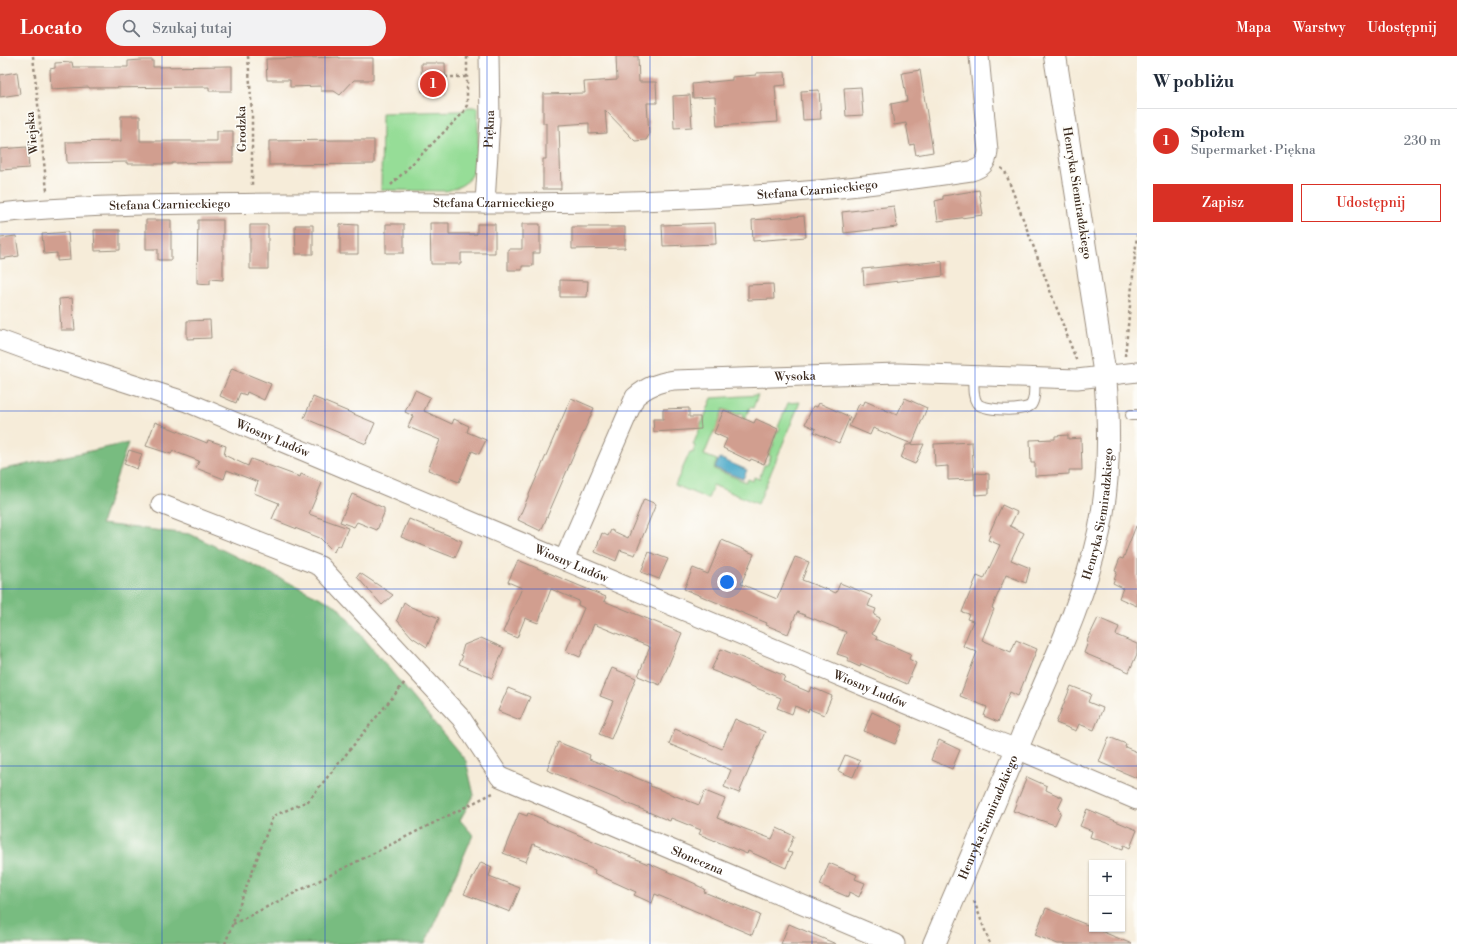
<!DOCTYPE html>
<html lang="pl">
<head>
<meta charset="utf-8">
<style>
  body { margin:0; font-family:"Libre Bodoni",serif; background:#f2f2f3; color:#1f2937 }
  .controls { position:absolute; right:12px; bottom:12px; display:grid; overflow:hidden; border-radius:0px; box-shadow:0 1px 3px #0004 }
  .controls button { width:36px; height:36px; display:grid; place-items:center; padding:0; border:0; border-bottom:1px solid #e0e1e3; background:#fff; color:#1f2937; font:20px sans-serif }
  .you { position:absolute; left:727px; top:526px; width:14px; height:14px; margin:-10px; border:3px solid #fff; border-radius:50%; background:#1a73e8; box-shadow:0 0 0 6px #1a73e833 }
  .badge { display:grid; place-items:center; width:26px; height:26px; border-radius:50%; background:#d93025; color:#fff; font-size:13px; font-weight:700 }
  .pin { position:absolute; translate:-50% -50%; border:2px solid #fff; box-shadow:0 1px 4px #0006 }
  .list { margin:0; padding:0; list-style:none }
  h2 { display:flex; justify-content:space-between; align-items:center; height:52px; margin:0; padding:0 16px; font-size:17px }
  h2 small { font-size:13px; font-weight:400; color:#747a83 }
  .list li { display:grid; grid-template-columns:26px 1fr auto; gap:12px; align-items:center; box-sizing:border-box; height:64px; padding:0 16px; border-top:1px solid #e0e1e3 }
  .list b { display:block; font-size:15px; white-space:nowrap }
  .list p { margin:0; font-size:13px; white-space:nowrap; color:#747a83 }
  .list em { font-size:13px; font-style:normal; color:#747a83 }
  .actions { display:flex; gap:8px; padding:12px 16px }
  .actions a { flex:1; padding:9px 0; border:1px solid #d93025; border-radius:0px; text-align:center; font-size:14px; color:#d93025 }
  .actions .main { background:#d93025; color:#fff }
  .icon { flex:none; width:22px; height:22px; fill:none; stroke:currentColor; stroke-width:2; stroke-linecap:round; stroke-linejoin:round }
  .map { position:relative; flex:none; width:1137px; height:888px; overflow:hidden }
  header { display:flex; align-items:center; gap:24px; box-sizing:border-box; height:56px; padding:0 20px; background:#d93025; color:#fff }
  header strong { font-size:19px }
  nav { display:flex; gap:22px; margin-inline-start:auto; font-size:14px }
  .search { width:280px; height:36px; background:#f2f2f3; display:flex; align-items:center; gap:10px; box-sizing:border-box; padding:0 14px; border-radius:22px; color:#747a83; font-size:15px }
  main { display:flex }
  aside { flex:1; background:#fff }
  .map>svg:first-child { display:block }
  .green { fill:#96dd97; stroke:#68845a }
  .forest { fill:#78bc80; stroke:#5a734f }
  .water { fill:#49a8c8; stroke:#426973 }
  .building { fill:#d19e8f }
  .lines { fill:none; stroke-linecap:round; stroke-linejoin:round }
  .lane-casing { stroke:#988b7c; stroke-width:12 }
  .street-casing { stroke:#988b7c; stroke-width:21 }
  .secondary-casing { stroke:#988b7c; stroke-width:24 }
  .path { stroke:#988b7c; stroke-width:2.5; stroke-dasharray:3 3; stroke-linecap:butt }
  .lane { stroke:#fff; stroke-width:10 }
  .street { stroke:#fff; stroke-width:19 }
  .secondary { stroke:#fff; stroke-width:22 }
  .grid { fill:none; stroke:#1d4ed8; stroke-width:1; stroke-opacity:0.55 }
  .labels { text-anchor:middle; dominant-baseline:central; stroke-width:3.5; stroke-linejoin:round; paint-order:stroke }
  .street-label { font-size:12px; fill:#3b2a1e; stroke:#fdfcf7 }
</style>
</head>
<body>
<header>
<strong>Locato</strong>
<div class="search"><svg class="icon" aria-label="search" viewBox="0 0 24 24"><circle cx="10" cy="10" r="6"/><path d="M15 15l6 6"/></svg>Szukaj tutaj</div>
<nav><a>Mapa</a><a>Warstwy</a><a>Udostępnij</a></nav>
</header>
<main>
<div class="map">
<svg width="1137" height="888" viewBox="0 0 1137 888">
  <rect width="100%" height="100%" fill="#fdfcf7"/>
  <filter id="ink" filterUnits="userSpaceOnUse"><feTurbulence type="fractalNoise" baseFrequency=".025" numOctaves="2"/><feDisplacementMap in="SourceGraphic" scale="8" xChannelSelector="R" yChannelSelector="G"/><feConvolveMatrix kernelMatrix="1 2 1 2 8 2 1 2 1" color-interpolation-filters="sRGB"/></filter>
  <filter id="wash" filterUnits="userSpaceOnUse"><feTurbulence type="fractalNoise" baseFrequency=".012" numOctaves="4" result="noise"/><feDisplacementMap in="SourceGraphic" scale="16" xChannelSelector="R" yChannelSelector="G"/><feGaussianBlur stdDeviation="0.9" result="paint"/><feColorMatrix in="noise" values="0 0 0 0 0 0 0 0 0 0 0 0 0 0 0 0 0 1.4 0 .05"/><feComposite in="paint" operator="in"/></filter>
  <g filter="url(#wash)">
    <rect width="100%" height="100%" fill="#f6ecd9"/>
    <!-- green -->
    <path class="green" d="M468 51H478C478 62 478 74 478 85 477 112 476 128 446 135L381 134 382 57 461 55Z
      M758 339 753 352 750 351 745 363 742 361 743 358 740 357 739 359 723 353 716 375H714L704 399 717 404 714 413 746 426 748 423 753 425 754 421 759 423 764 409H767L771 400 768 399 774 388H772L777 375 778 376 780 372 778 371 788 347 800 346 758 448 713 429 708 443 675 429 690 396 693 397 695 390 693 389 712 342Z"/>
    <!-- forest -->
    <path class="forest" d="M128 387 101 468 190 478 337 550 466 705 474 739 460 764 473 779 425 888H0V414Z"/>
    <!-- water -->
    <path class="water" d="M719 402 747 414 743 423 715 412Z"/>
    <g id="blocks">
      <!-- building -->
      <path class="building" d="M616 0H638L639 26H656L657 47H647L649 79 646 84 635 85 605 54 607 77 589 78V67L559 69 561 133H543V103H546V67H543V38L585 37 584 26 617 24Z
        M339 1V2H373V24H354L340 39 334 35H321V30L290 31V24H267L266 3Z
        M141 4H153V11L232 10V35H209V31L89 32V31L51 33 50 13 55 12V7L72 6 73 11H128V5Z
        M421 7H445L446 35 422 36Z
        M920 14 933 96 916 99 914 88 910 89 906 67 894 69 891 48 907 45 902 17Z
        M17 16 20 38 0 41V19Z
        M785 16 786 29 775 30 778 66 717 70 715 41 693 42 692 28 732 24V21L756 19V17Z
        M861 31 863 59 846 60 844 32Z
        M819 34 821 63 803 64 801 35Z
        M690 39 692 71 674 72 673 40Z
        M121 60H140V85H217V75H233V106L172 107V108H127V106L67 107 66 86 121 85Z
        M339 84H374V108L269 109V85Z
        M27 91 29 112 0 114V93Z
        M979 134 983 159 938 165 935 145 943 143V140Z
        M894 150 897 171 844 177 842 156Z
        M804 160 806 181 753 185 752 164Z
        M146 164H171V204H158V193H146Z
        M198 164H223V224L210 223V228L197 227Z
        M430 167H449V178H477V168H495V197H461V208H431Z
        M715 167 716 188 663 190 662 169Z
        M340 168 358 169V198H340Z
        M386 168H404V197H386Z
        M522 168H540V197H533V210H522V214H508V193H522Z
        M250 169H268V213H250Z
        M295 169H313V198H296Z
        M572 171H625V192L572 193Z
        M94 174H120V194L95 195Z
        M68 176 70 204 57 205V197L44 198 42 178Z
        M16 180 19 200 0 203V182Z
        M942 205 943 220 864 229 863 213Z
        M560 224 588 225 587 241H560Z
        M773 228 774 243 748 244V229Z
        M72 242 75 274H61L59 243Z
        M210 264 211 282 187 283V265Z
        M232 312 271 328 264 344 247 336 246 339 240 337 236 347 220 340Z
        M415 334 430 341 424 355 452 368 454 363 469 370 467 376 486 384 479 398 472 395 459 426 428 414 440 384 408 371 413 360 405 356Z
        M313 341 375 367 366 388 304 362Z
        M571 342 594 352 541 475 518 464Z
        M905 342 927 352 912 388 873 372 870 379 849 370 859 348 863 350 865 345 897 359Z
        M819 347 850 361 839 387 814 376 816 373 805 368 813 350 817 351Z
        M689 352V361H700L701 373 654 376 653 363H663V353Z
        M724 354 754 367 756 363 778 373 770 395 764 408 751 403 750 405 723 392 727 383 714 377Z
        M155 366 207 387 208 384 226 390 224 399 248 410 251 403 300 421 301 418 322 427 309 458 348 472 340 491 337 489 334 496 320 482 272 463 279 447 254 437 258 426 227 414 224 423 196 412 199 405 173 395 171 398 146 390Z
        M1068 379V383L1081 382 1082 414H1069V418L1035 420V407H1031L1030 384 1055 383V380Z
        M972 386 974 423 948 424V410L935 411 934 388Z
        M924 388 915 408 901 402 906 389Z
        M129 394 142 398 137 413 124 408Z
        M975 417 989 418V438L975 439Z
        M352 438 384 452V457L377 474 357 466 354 471 340 466Z
        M644 443 656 448 635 499 620 494 616 505 595 496 602 477 608 480 611 474 628 482Z
        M1002 449 1017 456 1010 470 1024 477 1011 504 1030 512 1026 527 1006 519 992 552 994 553 982 584 1011 596 1016 584 1037 593 1018 640 1010 636 998 666 984 660 987 651 960 640 977 596 963 590 973 565 967 563 969 558 962 556 977 520 984 523 1000 489 988 484 990 479 989 478Z
        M409 463 462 485 455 502 401 481Z
        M1136 470H1137V550L1119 542 1123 532 1113 527 1117 516 1115 515 1120 502 1123 503Z
        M722 484 754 498 741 528 777 543 795 501 809 506 802 524 836 537 840 527 872 540 868 550 876 553 874 559 880 562 872 578 877 581 876 583 911 598 909 603 916 607 907 628 861 608 860 611 847 605 849 602 837 598 846 576 797 556 788 578 766 569 767 567 684 533 693 512 708 518Z
        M649 496 668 503 659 523 641 516Z
        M518 504 606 541 604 545 682 577 660 629 638 620 650 591 594 568 580 601 566 595 584 552 578 549 579 545 551 533 538 567 525 562 517 582 503 576 522 532 508 526Z
        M360 517 393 539 382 549 357 521Z
        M404 546 411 551 439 562 427 591 412 581 397 564Z
        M1098 562 1119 571 1116 579 1137 588V598L1129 616 1084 597 1088 586 1087 585Z
        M481 582 504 592 492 622 459 608 463 600 461 599 464 589Z
        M721 593 785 620 783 625 809 636 811 631 832 640 824 659 809 653 808 656 795 650 792 658 777 652 781 642 711 614Z
        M612 612 636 622 611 683 599 678 613 645 600 640Z
        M1071 630 1091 638 1088 646 1103 652 1094 674 1079 668 1076 675 1056 667Z
        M508 632 530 641 520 664 498 655Z
        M872 656 903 670 895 688 864 675Z
        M735 663 765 676 739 737 724 731 731 714 669 688 675 673 722 693Z
        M1109 681 1126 688 1125 691 1137 696V722L1099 706Z
        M939 684 960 694 952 713 931 704Z
        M558 686 590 699 589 703 620 715 651 728 650 730 699 749 705 735 725 743 717 762 745 773 772 783 777 772 794 780 787 796 792 797 786 812 748 795 747 798 699 778 701 774 671 762 670 765 547 714Z
        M845 699 860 705 853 721 838 715Z
        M1027 721 1047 730 1046 734 1063 742 1058 753 1061 756 1055 769 1013 755Z
        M1087 753 1137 774 1130 792 1124 789 1123 793 1090 781 1092 775 1080 770Z
        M519 757 527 760 528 757 543 763V764L648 808V807L696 828V829L705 833 704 836 760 859 752 879 655 838 652 847 634 839 636 836 594 817 595 814 533 788 526 806 503 797Z
        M481 806 492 811 489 820 520 832 510 856 464 838Z
        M829 807 857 819 855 823 865 827 859 841 849 836 848 841 820 829Z
        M1046 852 1092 871V873H1096L1132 888H1058L1035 879Z
        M789 868 836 888H781Z"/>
    </g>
  </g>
  <g filter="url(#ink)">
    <use href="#blocks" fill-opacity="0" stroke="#988b7c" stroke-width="1"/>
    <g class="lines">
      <defs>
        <path id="lane" d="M973 319C974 328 972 340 977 347 983 355 1024 356 1031 349 1036 342 1034 329 1034 321
          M1131 359H1137"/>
        <g id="street">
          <path id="s1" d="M485 147 490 63 489 0"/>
          <path id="s2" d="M0 157C67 150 133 149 200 148 295 146 389 147 484 147 591 147 699 145 806 135 861 131 916 123 971 115 982 112 987 107 988 95L979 0"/>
          <path id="s3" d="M0 284 41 299 187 346 980 679 1017 693 1137 744"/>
          <path id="s4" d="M161 448 320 510 461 662 500 721 895 888"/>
          <path id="s5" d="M564 504 635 341C648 330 657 327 674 324L898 317 1077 323 1137 316"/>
        </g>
        <g id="secondary">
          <path id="s6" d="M934 888C965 816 996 744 1026 671 1053 608 1084 544 1099 476 1110 424 1110 373 1105 320L1055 0"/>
        </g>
      </defs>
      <!-- lane casing -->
      <use href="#lane" class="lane-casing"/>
      <!-- street casing -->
      <use href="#street" class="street-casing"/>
      <!-- secondary casing -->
      <use href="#secondary" class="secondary-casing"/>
      <!-- path -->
      <path class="path" d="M33 0 47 135
        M248 0 252 57V130
        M445 21H467
        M1001 112 1005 115 1077 306
        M391 129 463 57 467 49V0
        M1125 300 1137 179
        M974 845 990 888
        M233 868 493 737
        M225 888 273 760 308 745 405 626"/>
      <!-- lane -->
      <use href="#lane" class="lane"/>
      <!-- street -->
      <use href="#street" class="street"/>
      <!-- secondary -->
      <use href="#secondary" class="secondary"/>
    </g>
  </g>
  <!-- grid -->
  <path class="grid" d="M162 0V888M325 0V888M487 0V888M650 0V888M812 0V888M975 0V888M0 178H1137M0 355H1137M0 533H1137M0 710H1137"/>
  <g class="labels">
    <!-- street labels -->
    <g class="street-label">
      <text transform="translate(242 73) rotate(-91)">Grodzka</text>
      <text stroke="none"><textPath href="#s1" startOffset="74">Piękna</textPath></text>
      <text transform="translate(32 77) rotate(-96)">Wiejska</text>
      <text stroke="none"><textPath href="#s2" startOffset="818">Stefana Czarnieckiego</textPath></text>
      <text transform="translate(1077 137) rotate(81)">Henryka Siemiradzkiego</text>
      <text stroke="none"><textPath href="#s2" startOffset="494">Stefana Czarnieckiego</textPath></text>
      <text stroke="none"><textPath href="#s2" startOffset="170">Stefana Czarnieckiego</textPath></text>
      <text stroke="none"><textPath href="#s5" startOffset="342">Wysoka</textPath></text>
      <text stroke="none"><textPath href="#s3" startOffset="290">Wiosny Ludów</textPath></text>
      <text stroke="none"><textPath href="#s6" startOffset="462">Henryka Siemiradzkiego</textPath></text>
      <text stroke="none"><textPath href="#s3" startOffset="614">Wiosny Ludów</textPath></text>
      <text stroke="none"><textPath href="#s3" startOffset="938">Wiosny Ludów</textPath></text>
      <text stroke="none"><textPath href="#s6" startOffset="138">Henryka Siemiradzkiego</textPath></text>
      <text stroke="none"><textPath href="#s4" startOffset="663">Słoneczna</textPath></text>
    </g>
  </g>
</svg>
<div class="controls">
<button>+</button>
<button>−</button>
</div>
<div class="you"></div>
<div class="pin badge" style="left:433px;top:28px">1</div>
</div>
<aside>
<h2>W pobliżu<small></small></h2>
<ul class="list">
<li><span class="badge">1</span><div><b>Społem</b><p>Supermarket · Piękna</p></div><em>230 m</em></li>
</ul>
<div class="actions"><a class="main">Zapisz</a><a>Udostępnij</a></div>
</aside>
</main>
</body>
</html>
